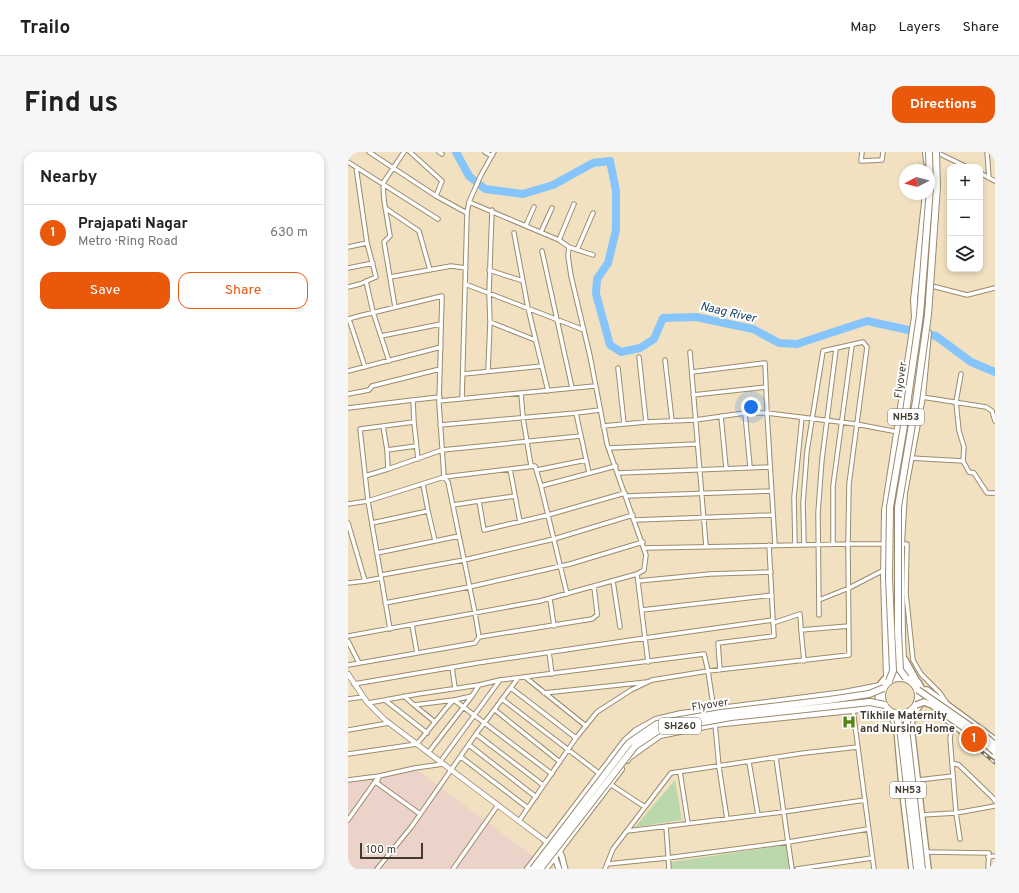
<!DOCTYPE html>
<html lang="en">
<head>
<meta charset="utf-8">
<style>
  body { margin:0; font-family:Overpass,sans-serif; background:#f6f6f6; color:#202124 }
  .controls { position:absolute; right:12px; top:12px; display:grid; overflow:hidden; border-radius:8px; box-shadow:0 2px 6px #0003 }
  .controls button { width:36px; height:36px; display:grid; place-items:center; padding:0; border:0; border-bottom:1px solid #e0e0e0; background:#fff; color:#202124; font:20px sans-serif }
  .compass { position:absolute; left:551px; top:12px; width:36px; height:36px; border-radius:50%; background:#fff; box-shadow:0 2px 6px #0003; rotate:263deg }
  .scale { position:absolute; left:12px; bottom:10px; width:63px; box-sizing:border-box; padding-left:4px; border:2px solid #413b2e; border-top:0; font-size:11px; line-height:14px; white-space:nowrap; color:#413b2e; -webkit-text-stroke:3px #fff; paint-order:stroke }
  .you { position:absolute; left:403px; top:255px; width:14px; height:14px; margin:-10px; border:3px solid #fff; border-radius:50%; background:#1a73e8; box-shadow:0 0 0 6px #1a73e833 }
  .badge { display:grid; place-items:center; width:26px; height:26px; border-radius:50%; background:#ea580c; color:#fff; font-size:13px; font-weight:700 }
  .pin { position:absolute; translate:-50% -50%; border:2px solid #fff; box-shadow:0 1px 4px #0006 }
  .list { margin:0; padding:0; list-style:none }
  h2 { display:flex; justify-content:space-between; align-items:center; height:52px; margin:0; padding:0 16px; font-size:17px }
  h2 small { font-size:13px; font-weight:400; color:#757577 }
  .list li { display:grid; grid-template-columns:26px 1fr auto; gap:12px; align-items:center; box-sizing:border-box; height:56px; padding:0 16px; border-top:1px solid #e0e0e0 }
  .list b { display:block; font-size:15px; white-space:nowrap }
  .list p { margin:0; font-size:13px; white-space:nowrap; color:#757577 }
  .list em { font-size:13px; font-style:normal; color:#757577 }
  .actions { display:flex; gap:8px; padding:12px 16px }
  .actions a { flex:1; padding:9px 0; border:1px solid #ea580c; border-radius:12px; text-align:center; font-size:14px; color:#ea580c }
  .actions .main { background:#ea580c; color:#fff }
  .icon { flex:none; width:22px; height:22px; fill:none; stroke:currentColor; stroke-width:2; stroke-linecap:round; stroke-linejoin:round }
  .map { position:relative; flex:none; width:647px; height:717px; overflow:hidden; border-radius:12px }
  header { display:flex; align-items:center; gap:24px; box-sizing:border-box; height:56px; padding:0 20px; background:#fff; border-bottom:1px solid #e0e0e0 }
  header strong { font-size:19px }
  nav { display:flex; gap:22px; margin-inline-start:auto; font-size:14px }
  .intro { display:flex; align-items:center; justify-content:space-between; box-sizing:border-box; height:96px; padding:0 24px }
  h1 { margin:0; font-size:28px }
  .button { padding:10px 18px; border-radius:12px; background:#ea580c; color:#fff; font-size:14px; font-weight:700 }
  main { display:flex; gap:24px; padding:0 24px }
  aside { flex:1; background:#fff; border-radius:12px; box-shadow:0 2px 6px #0003 }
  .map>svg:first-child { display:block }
  .industrial { fill:#ecd3ca }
  .green { fill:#bbd8ac }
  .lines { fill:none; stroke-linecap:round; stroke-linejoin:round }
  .river { stroke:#85c5fb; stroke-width:8 }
  .minor-casing { stroke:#9a8b6d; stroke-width:5.5 }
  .tertiary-casing { stroke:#9a8b6d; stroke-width:6 }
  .secondary-casing { stroke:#9a8b6d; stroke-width:7 }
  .primary-casing { stroke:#9a8b6d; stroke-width:8 }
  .trunk-casing { stroke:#9a8b6d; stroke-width:8 }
  .minor { stroke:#fff; stroke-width:3.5 }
  .tertiary { stroke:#fff; stroke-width:4.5 }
  .secondary { stroke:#fff; stroke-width:5 }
  .primary { stroke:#fff; stroke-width:5.5 }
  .trunk { stroke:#fff; stroke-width:6 }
  .rail-casing { stroke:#7c735f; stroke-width:3 }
  .rail { stroke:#fff; stroke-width:1.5; stroke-dasharray:4.5; stroke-linecap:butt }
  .primary-bridge-casing { stroke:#9a8b6d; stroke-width:8; stroke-linecap:butt }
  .trunk-bridge-casing { stroke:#9a8b6d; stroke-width:8; stroke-linecap:butt }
  .primary-bridge { stroke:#fff; stroke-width:5.5 }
  .trunk-bridge { stroke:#fff; stroke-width:6 }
  .labels { text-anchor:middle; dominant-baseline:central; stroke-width:4; stroke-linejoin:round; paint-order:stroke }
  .shield { fill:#fff; stroke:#7a766d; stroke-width:1 }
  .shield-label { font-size:10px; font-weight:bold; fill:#413b2e }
  .street-label { font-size:11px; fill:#413b2e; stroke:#fff }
  .poi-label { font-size:11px; font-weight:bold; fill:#413b2e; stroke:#fff; text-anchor:start }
  .water-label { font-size:12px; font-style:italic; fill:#134366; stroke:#fff }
</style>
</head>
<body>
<header>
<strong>Trailo</strong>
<nav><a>Map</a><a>Layers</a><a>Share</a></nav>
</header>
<div class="intro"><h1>Find us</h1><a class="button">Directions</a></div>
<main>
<aside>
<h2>Nearby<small></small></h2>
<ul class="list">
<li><span class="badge">1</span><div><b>Prajapati Nagar</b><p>Metro · Ring Road</p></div><em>630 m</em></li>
</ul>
<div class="actions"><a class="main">Save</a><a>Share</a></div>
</aside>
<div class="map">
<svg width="647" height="717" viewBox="0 0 647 717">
  <rect width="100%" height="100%" fill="#f2e1c1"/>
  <!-- industrial -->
  <path class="industrial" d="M67 616 202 717H0V628Z"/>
  <!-- green -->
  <path class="green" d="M327 628 334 668 287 675Z
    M438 693 442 717H324L323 710Z"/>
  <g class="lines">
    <!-- river -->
    <path class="river" d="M108 0 121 24 137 37 175 42 205 33 245 11 262 9 268 39V78L260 111 249 127 248 142 262 193 273 200 292 196 306 187 315 166 348 165 405 177 431 191 449 192 519 169 588 184 623 210 647 220"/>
    <defs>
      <path id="minor" d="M21 0 88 44 119 61 121 50 211 88 221 95 220 104 223 124 242 204 259 292 298 403 296 418 289 422
        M62 0 94 29 88 44
        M91 0 94 2
        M137 0 144 4
        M514 0 513 9 534 8 535 0
        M639 0 641 26
        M590 1 619 15
        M0 10 90 67
        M632 21 647 29
        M121 50 133 23 146 0
        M37 56 71 79 82 118
        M178 73 186 55
        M193 80 204 56
        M166 81 180 156 200 239
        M211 88 226 52
        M0 95 19 91
        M221 95 245 103
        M229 98 245 61
        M194 99 224 236
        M0 116 25 111
        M141 118 175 129
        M42 125 103 114 118 116
        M18 129 25 160 41 209
        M117 132 236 178
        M584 134 619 143 647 136
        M0 135 12 132 28 125 19 91 8 15
        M47 155 36 90 42 84 36 48 35 31 56 0
        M0 167 11 164 94 144 91 251 96 325 100 330 127 461 131 485 127 491 0 513
        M1 167 17 215
        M142 170 187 188
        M33 184 93 172
        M342 200 358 394
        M291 205 298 270
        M317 208 324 269
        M270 216 276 272
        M0 219 93 195
        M140 219 142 170 141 141 144 58
        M344 220 417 211 419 261 508 272 550 280 564 279
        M115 222 194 214
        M613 222 608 250 611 279 616 295 615 309
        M173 241 247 234
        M0 242 21 238 24 234 92 217
        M345 243 418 235
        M574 245 638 255 644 259 647 269
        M114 247 119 61
        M65 248 92 245
        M91 249 173 241 175 266 183 314
        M0 256 65 248 66 270 12 277 20 349 42 477
        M228 261 252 258
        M397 261 402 315
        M373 264 378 316
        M66 270 70 307
        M92 273 228 261 233 284
        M35 274 39 298 40 317
        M255 274 298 270 347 268 397 261H419L427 393
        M261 296 349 292
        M39 298 68 294
        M562 306 615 309 621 320 626 321 639 341H647
        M162 317 172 370
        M189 318 238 308
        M270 321 422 315
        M17 324 40 317 94 298 233 284 241 321
        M75 332 80 359
        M278 344 424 339
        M131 349 167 344
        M0 352 20 349 96 325 187 314 193 334
        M105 353 131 349 136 378 200 363 277 341
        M287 368 425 363
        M0 371 17 429 0 431
        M24 371 80 359 87 389
        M456 392 455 351 459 299 475 199 515 190 519 195 501 332 500 392H536
        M485 392V334L504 193
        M541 392H559L558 441 565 508 573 522 592 541 598 550
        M447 393 446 345 454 265
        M29 401 111 384
        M33 423 116 408 206 387 285 363
        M17 429 33 426
        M265 429 272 475
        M290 429 362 422 423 420
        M219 442 193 334 268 314
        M202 447 206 474
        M471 448 501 436 536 418V417
        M37 451 121 435 222 412 295 390
        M294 458 424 443
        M471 463 470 361 474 307 488 197
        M425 471 452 462 453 478
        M64 473 69 501
        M0 484 192 449 289 422 297 486 425 468 421 393
        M131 485 244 467 249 463V460L246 435
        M0 489 11 511
        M201 500 204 522
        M456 509 453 478 501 474
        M104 515 107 536
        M372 518 370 491 426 484 425 468
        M177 525 238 574
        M6 532 129 511 297 486 300 510
        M163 536 228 586
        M196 541 299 530
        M56 544 66 553 106 548 204 622
        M0 547 15 545
        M154 547 252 622
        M37 548 79 581
        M20 551 70 542 131 533 152 528 356 502 360 519 501 503 500 392 296 396
        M66 553 87 570
        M147 558 212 610
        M505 558 526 717
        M367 571 371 615 379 667
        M605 572 602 586 608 661 612 687
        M0 578 41 571
        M128 582 195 633
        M121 593 188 645
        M80 601 124 544
        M0 602 69 592 100 554 106 548 124 544 131 533
        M113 605 180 656
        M428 606 440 690 520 677
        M92 610 152 528
        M401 610 410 663
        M604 611 611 613 645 646 647 649
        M332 620 340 671
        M31 624 29 631 72 662
        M0 628 31 624 67 616 95 612
        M570 628 605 624
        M262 632 297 655
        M573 663 608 661 647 654
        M0 668 29 627
        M171 669 228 586 249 560 283 538 304 528 360 519 366 559
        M318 674 321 717
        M279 679 435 660 517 648
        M576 700 641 701 640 717
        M640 705 647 704
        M259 712 319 706 440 690 444 717
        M29 717 64 674 128 582 170 526
        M105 717 150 653
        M257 717 265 697 323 621 456 601 510 595
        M449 717 524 706"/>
      <path id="tertiary" d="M0 522 19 550 37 568 200 691"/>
      <path id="secondary" d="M210 696 214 705 217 717
        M206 703 211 717"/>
      <path id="primary" d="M557 508 567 526
        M530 543a22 22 0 1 1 44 0a22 22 0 1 1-44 0Z
        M573 538H579L647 588
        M565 561 563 575 580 717
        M593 563 647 604
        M544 564 549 578 554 634 564 717"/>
      <path id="trunk" d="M578 0 579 10
        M559 522 555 506 554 488 553 392 556 341 574 245 580 181
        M539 525 536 425 537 359 567 165 566 148 578 42
        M534 544a18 18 0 1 1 36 0a18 18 0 1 1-36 0Z
        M279 608 281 605 312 583 367 572 533 555
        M180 717 277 589 288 579 308 568 333 562 496 541 532 534
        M197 717 273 617"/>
    </defs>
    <!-- minor casing -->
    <use href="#minor" class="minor-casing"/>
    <!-- tertiary casing -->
    <use href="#tertiary" class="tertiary-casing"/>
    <!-- secondary casing -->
    <use href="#secondary" class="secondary-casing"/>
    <!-- primary casing -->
    <use href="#primary" class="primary-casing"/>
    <!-- trunk casing -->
    <use href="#trunk" class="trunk-casing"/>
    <!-- minor -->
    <use href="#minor" class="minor"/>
    <!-- tertiary -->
    <use href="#tertiary" class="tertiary"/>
    <!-- secondary -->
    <use href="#secondary" class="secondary"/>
    <!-- primary -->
    <use href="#primary" class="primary"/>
    <!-- trunk -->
    <use href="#trunk" class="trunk"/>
    <defs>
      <path id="rail" d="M622 590 647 611"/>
    </defs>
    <!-- rail casing -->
    <use href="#rail" class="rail-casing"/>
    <!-- rail -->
    <use href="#rail" class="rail"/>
    <defs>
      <path id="primary-bridge" d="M570 538 638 585 647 593
        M568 553 576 550 584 553 635 589 647 600"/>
      <path id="trunk-bridge" d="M558 526 552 518 550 479V355L568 249 580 163 589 35 588 0
        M541 529 545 519 541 426 542 355 555 280 572 163 582 36 581 0
        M561 560 558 576 574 717
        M547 561 552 576 569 717
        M185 717 281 591 309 572 373 561 481 548 521 542 536 536
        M192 717 287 594 311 578 383 565 522 550 537 553"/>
    </defs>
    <!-- primary-bridge casing -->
    <use href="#primary-bridge" class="primary-bridge-casing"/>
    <!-- trunk-bridge casing -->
    <use href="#trunk-bridge" class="trunk-bridge-casing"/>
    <!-- primary-bridge -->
    <use href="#primary-bridge" class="primary-bridge"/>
    <!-- trunk-bridge -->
    <use href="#trunk-bridge" class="trunk-bridge"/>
  </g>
  <!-- icons -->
  <defs>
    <symbol id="hospital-bare" viewBox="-9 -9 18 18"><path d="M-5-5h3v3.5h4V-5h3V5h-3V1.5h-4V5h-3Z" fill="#558415" stroke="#fff" stroke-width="2.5" paint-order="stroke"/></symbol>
  </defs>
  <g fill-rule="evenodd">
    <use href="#hospital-bare" x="491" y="560" width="20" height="20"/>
  </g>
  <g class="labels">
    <!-- shield labels -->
    <g class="shield">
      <rect x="540" y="257" width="36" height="16" rx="3"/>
      <rect x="311" y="566" width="42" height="16" rx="3"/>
      <rect x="542" y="630" width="36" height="16" rx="3"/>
    </g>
    <g class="shield-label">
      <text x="558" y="265">NH53</text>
      <text x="332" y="574">SH260</text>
      <text x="560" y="638">NH53</text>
    </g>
    <!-- street labels -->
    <g class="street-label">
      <text transform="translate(553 228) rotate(-82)">Flyover</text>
      <text transform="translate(362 553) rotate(-9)">Flyover</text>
    </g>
    <!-- poi labels -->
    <g class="poi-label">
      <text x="512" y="564">Tikhile Maternity<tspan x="512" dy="13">and Nursing Home</tspan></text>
    </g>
    <!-- water labels -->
    <g class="water-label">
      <text transform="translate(380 161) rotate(13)">Naag River</text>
    </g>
  </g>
</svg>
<div class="controls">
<button>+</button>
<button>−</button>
<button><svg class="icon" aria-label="layers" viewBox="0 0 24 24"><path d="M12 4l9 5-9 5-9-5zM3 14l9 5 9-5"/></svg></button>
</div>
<svg class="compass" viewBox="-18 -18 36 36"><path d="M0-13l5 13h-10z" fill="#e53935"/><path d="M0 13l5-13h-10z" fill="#757577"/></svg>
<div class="scale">100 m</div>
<div class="you"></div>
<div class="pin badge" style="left:626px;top:587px">1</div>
</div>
</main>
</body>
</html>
